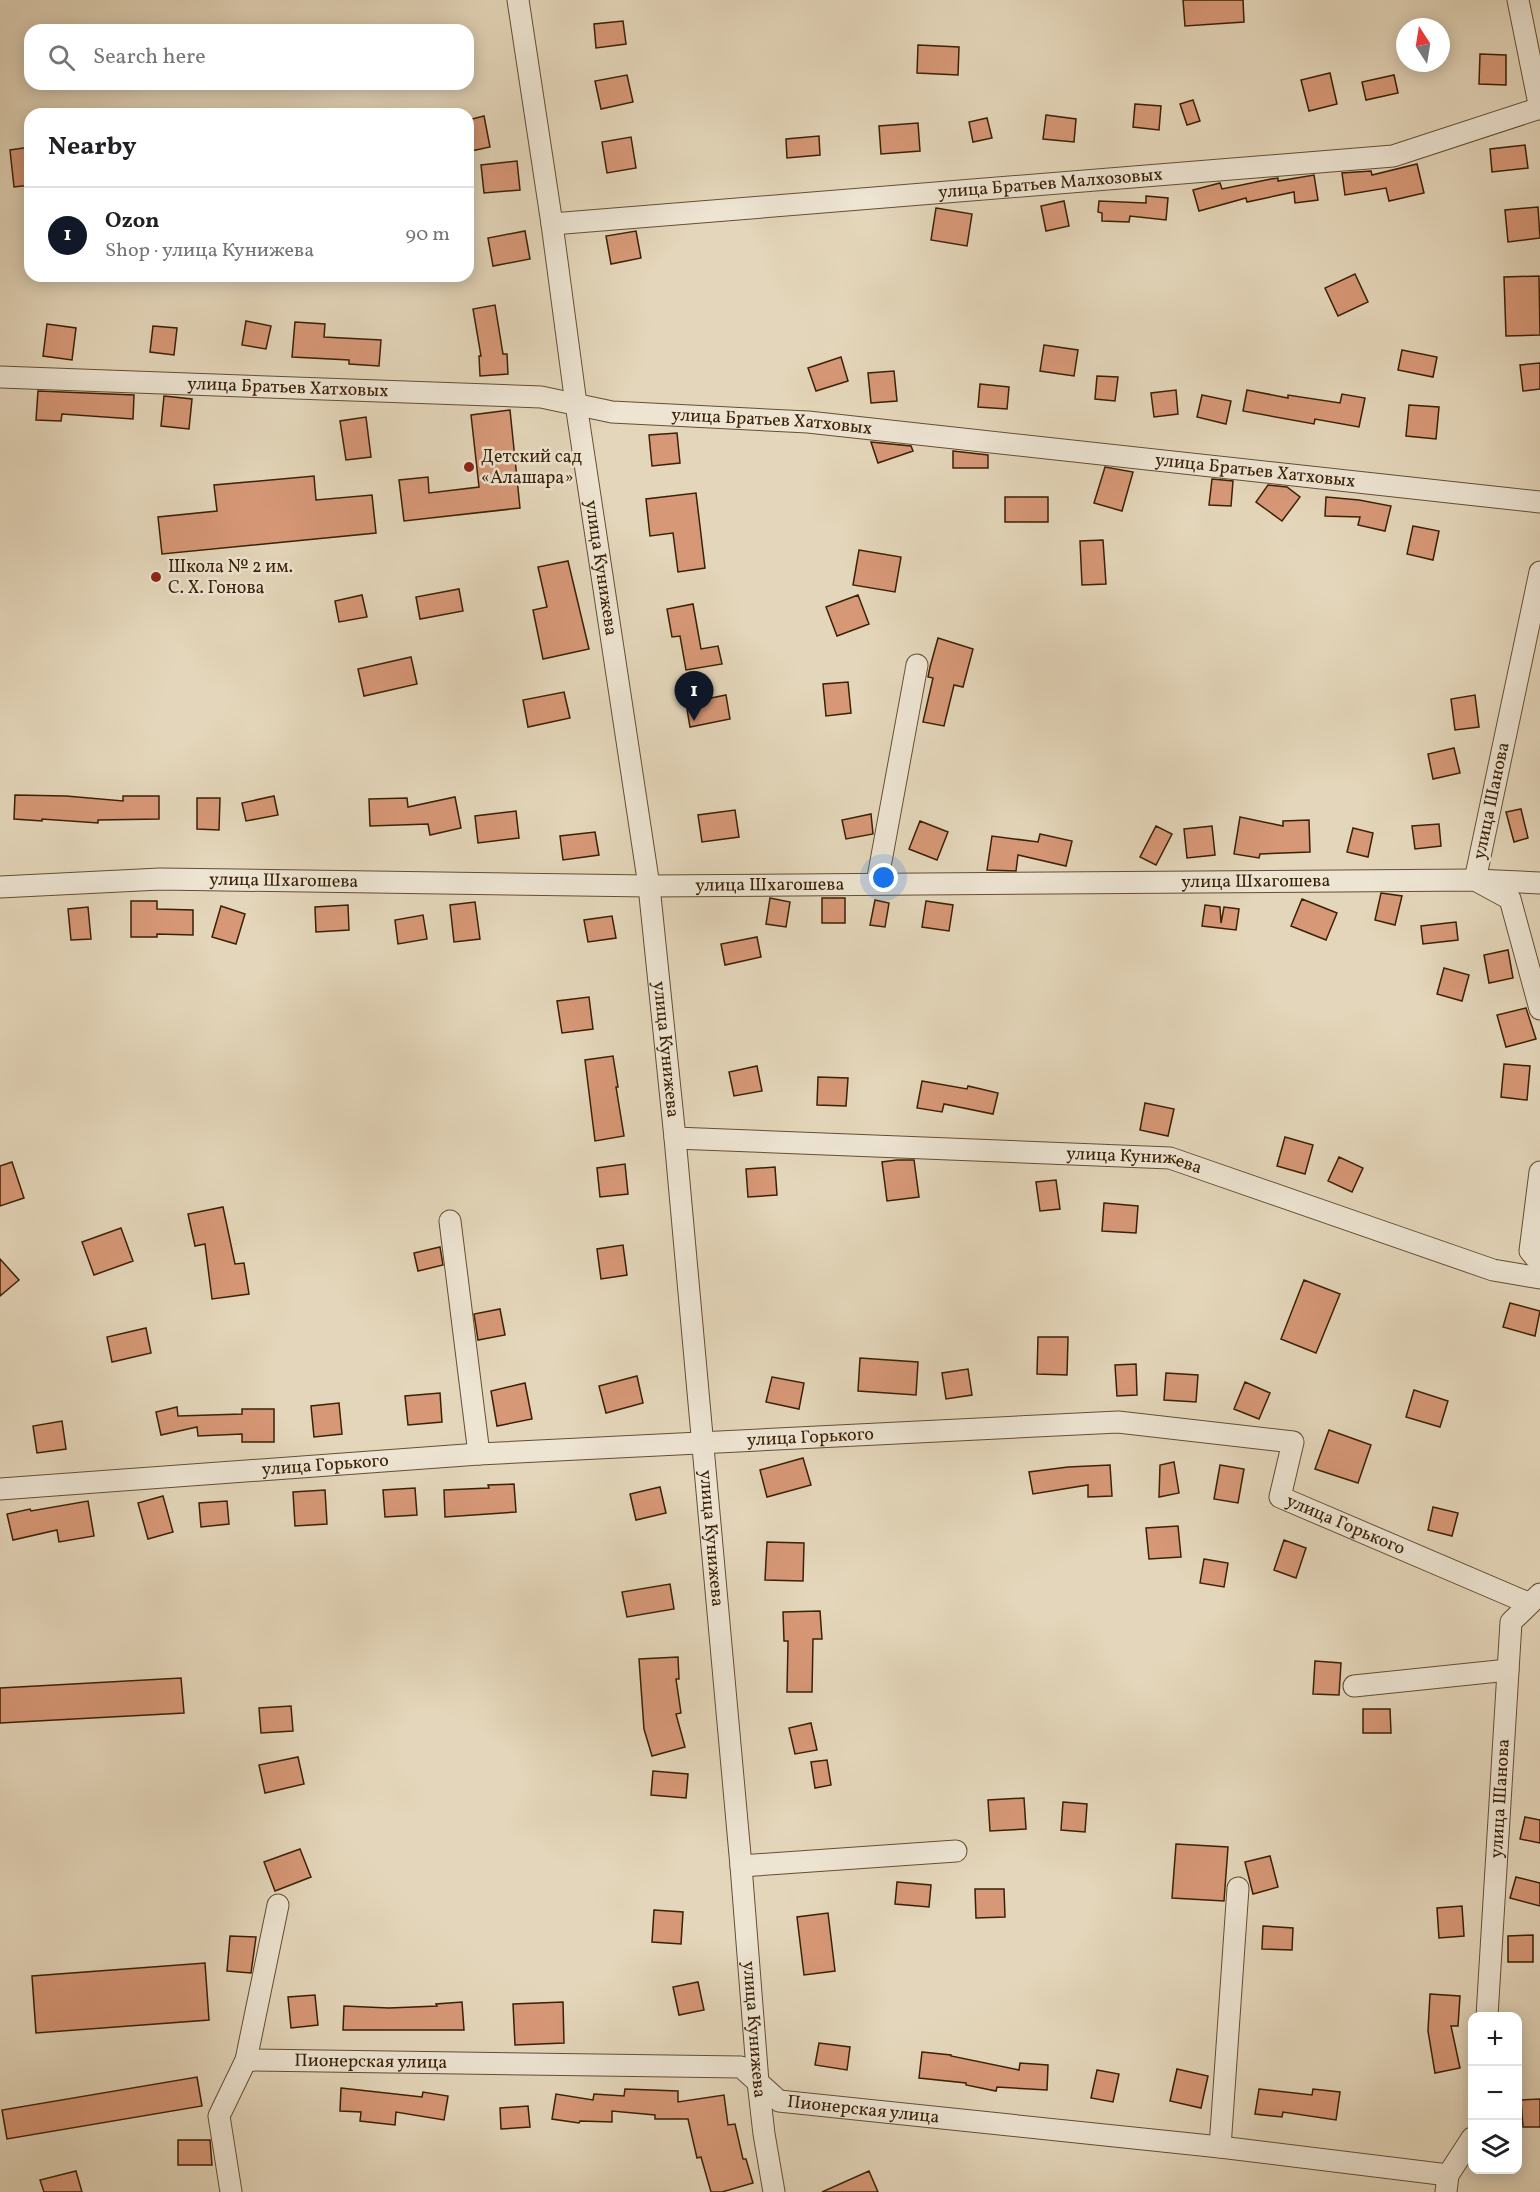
<!DOCTYPE html>
<html lang="en">
<head>
<meta charset="utf-8">
<style>
  body { margin:0; font-family:Vollkorn,serif; background:#f6f6f6; color:#202124 }
  .controls { position:absolute; right:18px; bottom:18px; display:grid; overflow:hidden; border-radius:12px; box-shadow:0 3px 15px #0003 }
  .controls button { width:54px; height:54px; display:grid; place-items:center; padding:0; border:0; border-bottom:2px solid #e0e0e0; background:#fff; color:#202124; font:30px sans-serif }
  .compass { position:absolute; left:1396px; top:18px; width:54px; height:54px; border-radius:50%; background:#fff; box-shadow:0 3px 15px #0003; rotate:348deg }
  .you { position:absolute; left:884px; top:878px; width:21px; height:21px; margin:-15px; border:4px solid #fff; border-radius:50%; background:#1a73e8; box-shadow:0 0 0 9px #1a73e833 }
  .badge { display:grid; place-items:center; width:39px; height:39px; border-radius:50%; background:#111827; color:#fff; font-size:20px; font-weight:700 }
  .pin { position:absolute; translate:-50% -50px; filter:drop-shadow(0 2px 3px #0008) }
  .pin::after { content:''; position:absolute; top:32px; width:21px; height:18px; background:inherit; clip-path:polygon(0 0,100% 0,50% 100%) }
  .list { margin:0; padding:0; list-style:none }
  h2 { display:flex; justify-content:space-between; align-items:center; height:78px; margin:0; padding:0 24px; font-size:26px }
  h2 small { font-size:20px; font-weight:400; color:#757577 }
  .list li { display:grid; grid-template-columns:39px 1fr auto; gap:18px; align-items:center; box-sizing:border-box; height:96px; padding:0 24px; border-top:2px solid #e0e0e0 }
  .list b { display:block; font-size:22px; white-space:nowrap }
  .list p { margin:0; font-size:20px; white-space:nowrap; color:#757577 }
  .list em { font-size:20px; font-style:normal; color:#757577 }
  .icon { flex:none; width:33px; height:33px; fill:none; stroke:currentColor; stroke-width:2; stroke-linecap:round; stroke-linejoin:round }
  .map { position:relative; flex:none; width:1540px; height:2192px; overflow:hidden }
  .search { position:absolute; background:#fff; box-shadow:0 3px 15px #0003; left:24px; top:24px; width:450px; height:66px; display:flex; align-items:center; gap:15px; box-sizing:border-box; padding:0 21px; border-radius:18px; color:#757577; font-size:22px }
  .panel { position:absolute; background:#fff; box-shadow:0 3px 15px #0003; left:24px; top:108px; width:450px; height:174px; border-radius:18px }
  .map>svg:first-child { display:block }
  .building { fill:#d79877; stroke:#3b2105; stroke-width:1.5 }
  .lines { fill:none; stroke-linecap:round; stroke-linejoin:round }
  .minor-casing { stroke:#654e32; stroke-width:23 }
  .minor { stroke:#ede4d2; stroke-width:21 }
  .poi-dot { fill:#8f2418; stroke:#ede4d2; stroke-width:2 }
  .labels { text-anchor:middle; dominant-baseline:central; stroke-width:5; stroke-linejoin:round; paint-order:stroke }
  .street-label { font-size:18px; fill:#3b2105; stroke:#ede4d2 }
  .poi-label { font-size:18px; fill:#3b2105; stroke:#ede4d2; text-anchor:start }
</style>
</head>
<body>
<div class="map">
<svg width="1540" height="2192" viewBox="0 0 1540 2192">
  <rect width="100%" height="100%" fill="#e4d6ba"/>
  <filter id="stains"><feTurbulence type="fractalNoise" baseFrequency=".00333" numOctaves="4"/><feColorMatrix values="0 0 0 0 .2 0 0 0 0 .09 0 0 0 0 .02 0 0 0 .5 -.17"/></filter>
  <radialGradient id="worn" r=".72"><stop offset=".6" stop-color="#630" stop-opacity="0"/><stop offset="1" stop-color="#630" stop-opacity=".3"/></radialGradient>
  <!-- building -->
  <path class="building" d="M1183 0H1243L1244 22 1185 26Z
    M623 21 626 44 596 48 594 24Z
    M918 45 959 47 958 75 917 73Z
    M1480 54 1506 55V85L1479 84Z
    M1330 73 1337 104 1309 111 1301 80Z
    M627 75 633 102 601 109 595 81Z
    M1394 75 1398 93 1366 100 1362 82Z
    M1193 100 1200 121 1187 125 1180 104Z
    M1135 104 1161 106 1159 130 1133 127Z
    M1046 115 1076 119 1074 142 1043 139Z
    M484 116 490 147 471 151 468 136V120Z
    M987 118 992 138 973 142 969 122Z
    M918 123 920 151 881 154 879 126Z
    M819 136 820 155 787 158 786 139Z
    M631 137 636 168 607 173 602 142Z
    M1525 145 1528 168 1492 172 1490 149Z
    M30 147V185L14 187 10 150Z
    M517 161 520 190 484 193 481 165Z
    M1417 164 1424 193 1389 201 1386 188 1345 195 1342 173 1371 171 1372 175Z
    M1314 175 1318 200 1295 203 1294 192 1247 202 1246 198 1199 211 1193 190 1220 183 1222 189 1271 179 1278 178V181Z
    M1146 196 1168 198 1166 220 1130 216 1129 222 1102 221V213L1098 212 1099 201 1146 203Z
    M1064 201 1069 226 1046 231 1041 206Z
    M1538 207 1540 238 1508 242 1505 210Z
    M936 208 972 214 967 246 931 240Z
    M525 231 530 259 493 266 488 238Z
    M636 231 641 258 611 264 606 236Z
    M1355 274 1368 302 1338 316 1325 288Z
    M1539 276 1540 335 1506 336 1504 277Z
    M495 305 503 354H507L508 374 480 376 479 356H481L473 309Z
    M246 321 271 326 266 349 242 345Z
    M295 322 325 324 324 337 381 340 379 366 349 364V360L292 357Z
    M47 324 76 328 72 360 43 356Z
    M153 326 177 328 174 355 150 352Z
    M1044 345 1078 350 1074 376 1040 371Z
    M1402 350 1437 357 1433 377 1398 370Z
    M841 357 848 381 816 391 808 368Z
    M1540 363V389L1523 391 1520 365Z
    M894 371 897 401 871 403 868 373Z
    M1097 376 1118 377 1115 401 1095 399Z
    M980 384 1009 387 1007 409 978 407Z
    M1176 390 1178 414 1154 417 1151 393Z
    M1247 390 1288 398V395L1340 403 1342 394 1365 398 1359 427 1315 419 1314 424 1243 411Z
    M38 391 134 395 133 419 62 414 61 421 36 420Z
    M1202 395 1231 401 1226 424 1197 417Z
    M164 396 192 399 189 429 161 426Z
    M1409 405 1439 407 1436 439 1406 436Z
    M510 410 520 508 404 521 399 480 428 477 429 493 479 487 471 415Z
    M366 417 371 457 346 460 340 421Z
    M677 433 680 463 652 466 649 435Z
    M871 442 911 446 913 451 878 463Z
    M953 451 988 455V468H953Z
    M1105 467 1133 472 1122 511 1094 503Z
    M314 476 316 500 372 495 376 533 162 554 158 517 217 511 214 485Z
    M1212 479 1233 481 1231 506 1209 505Z
    M1268 485 1287 487 1300 497 1282 521 1256 502Z
    M696 493 705 568 678 572 673 533 650 536 646 499Z
    M1005 497H1048V522H1005Z
    M1326 497 1359 500 1391 506 1385 531 1358 525 1360 517 1325 516Z
    M1413 526 1439 531 1433 560 1407 554Z
    M1103 540 1106 584 1082 585 1080 541Z
    M859 550 901 557 895 592 853 585Z
    M568 561 589 649 543 659 533 610 547 607 538 567Z
    M459 589 463 611 420 619 416 597Z
    M362 595 367 617 339 622 335 601Z
    M858 595 869 624 837 636 826 607Z
    M693 604 701 649 718 646 722 664 686 670 680 636 672 637 667 609Z
    M938 638 973 649 963 687 954 685 944 726 923 722 933 678 928 677 930 667Z
    M411 657 417 684 364 696 358 669Z
    M848 682 851 713 826 716 823 684Z
    M564 692 570 718 528 727 523 700Z
    M726 695 730 719 690 727 686 703Z
    M1475 695 1479 727 1455 730 1451 699Z
    M1454 748 1460 773 1433 779 1428 754Z
    M15 795 66 796 123 801V796H159V819L98 820V823L42 819V821L14 819Z
    M274 796 278 815 246 821 242 803Z
    M455 797 461 828 430 835 428 824 370 826 369 799 407 798 408 807Z
    M197 798H220L219 830 197 829Z
    M1521 809 1528 838 1514 842 1506 812Z
    M735 810 739 837 702 842 698 815Z
    M516 811 519 838 478 843 475 816Z
    M871 814 873 834 846 839 842 820Z
    M1240 817 1283 826V821L1309 820 1310 852 1260 854 1259 858 1234 854Z
    M920 821 948 832 937 860 909 849Z
    M1439 824 1441 846 1415 849 1412 826Z
    M1156 826 1172 834 1156 865 1140 857Z
    M1212 826 1215 855 1187 858 1184 829Z
    M1353 828 1373 833 1368 857 1347 852Z
    M595 832 599 855 563 860 560 836Z
    M1040 834 1072 841 1066 866 1018 855 1016 871 987 870 992 836 1038 842Z
    M1381 893 1402 896 1395 925 1375 920Z
    M770 898 790 902 786 927 766 924Z
    M822 898H845V923H822Z
    M1302 899 1337 913 1326 940 1291 926Z
    M875 900 889 903 885 927 870 925Z
    M131 901H157V909L193 910V935L157 934V937H131Z
    M926 901 953 905 949 931 922 927Z
    M475 902 480 939 454 942 450 905Z
    M348 905 349 930 316 932 315 907Z
    M1205 905 1220 907 1221 923 1224 907 1239 909 1236 930 1202 926Z
    M221 906 245 914 236 944 212 937Z
    M88 907 91 939 71 940 68 909Z
    M423 915 427 939 398 944 395 920Z
    M612 916 616 938 588 942 584 920Z
    M1456 922 1458 940 1423 944 1421 926Z
    M757 937 761 957 725 965 721 944Z
    M1508 950 1513 978 1489 983 1484 955Z
    M1444 968 1469 975 1462 1001 1437 994Z
    M589 997 593 1029 562 1033 557 1001Z
    M1526 1008 1536 1039 1506 1047 1497 1015Z
    M613 1056 618 1087H616L624 1136 595 1141 585 1060Z
    M1504 1064 1530 1066 1527 1100 1501 1097Z
    M757 1066 762 1091 734 1096 729 1072Z
    M818 1077 848 1078 846 1106 817 1105Z
    M922 1081 967 1089 968 1086 998 1093 993 1114 944 1104 942 1112 917 1108Z
    M1145 1103 1174 1109 1168 1136 1140 1130Z
    M1285 1137 1313 1145 1305 1174 1277 1166Z
    M1339 1157 1363 1168 1352 1192 1328 1181Z
    M897 1160H914L919 1197 887 1201 882 1162Z
    M12 1162 24 1198 0 1206V1166Z
    M625 1164 628 1194 600 1197 597 1168Z
    M775 1167 777 1195 748 1197 746 1169Z
    M1056 1180 1060 1209 1040 1211 1036 1182Z
    M1104 1203 1138 1206 1136 1233 1102 1231Z
    M223 1207 235 1264 244 1263 249 1294 212 1299 205 1244 195 1246 188 1214Z
    M121 1228 133 1261 94 1275 82 1242Z
    M623 1245 627 1275 601 1279 597 1249Z
    M440 1247 443 1265 418 1271 414 1253Z
    M0 1259 19 1280 0 1296Z
    M1304 1280 1340 1294 1316 1353 1281 1339Z
    M1510 1303 1540 1311 1535 1336 1503 1327Z
    M500 1309 505 1335 478 1340 474 1314Z
    M146 1328 151 1353 112 1362 107 1337Z
    M1038 1337H1068L1067 1375 1037 1374Z
    M860 1358 918 1362 916 1395 858 1391Z
    M1136 1364 1137 1395 1117 1396 1115 1365Z
    M968 1369 972 1395 946 1399 942 1373Z
    M1166 1373 1198 1375 1196 1402 1164 1400Z
    M637 1376 643 1403 606 1413 599 1386Z
    M772 1377 804 1383 799 1409 766 1402Z
    M1245 1382 1270 1393 1259 1419 1234 1409Z
    M525 1383 532 1419 497 1426 491 1391Z
    M1414 1390 1448 1401 1440 1427 1406 1417Z
    M440 1393 442 1422 408 1425 405 1396Z
    M339 1403 342 1434 314 1437 311 1406Z
    M177 1407 178 1416 242 1414V1409H274V1442H242V1434L198 1436 197 1427 161 1435 156 1412Z
    M62 1421 66 1449 37 1453 33 1426Z
    M1329 1430 1371 1445 1358 1483 1315 1469Z
    M803 1458 811 1485 767 1497 760 1470Z
    M1174 1462 1179 1493 1159 1497 1160 1465Z
    M1110 1465 1112 1496 1088 1497V1485L1033 1494 1029 1472 1068 1467Z
    M1220 1465 1244 1469 1238 1503 1214 1499Z
    M514 1484 516 1512 445 1517 444 1490 489 1488 488 1485Z
    M660 1487 666 1513 636 1520 630 1494Z
    M415 1488 417 1515 385 1517 383 1490Z
    M325 1490 327 1524 295 1526 293 1492Z
    M163 1496 173 1532 148 1539 138 1503Z
    M88 1501 94 1536 59 1542 57 1530 13 1540 7 1514 30 1509 31 1511Z
    M227 1501 229 1524 201 1527 199 1503Z
    M1433 1507 1458 1513 1452 1536 1428 1530Z
    M1178 1526 1181 1557 1149 1559 1146 1528Z
    M1284 1540 1306 1548 1296 1578 1274 1570Z
    M767 1542 804 1543 803 1581 765 1580Z
    M1204 1559 1228 1563 1224 1587 1200 1583Z
    M670 1584 674 1609 627 1617 622 1592Z
    M820 1611 822 1639H813L812 1692H787L788 1641H784L783 1612Z
    M678 1657 679 1679H676L681 1713 676 1714 685 1747 652 1756 644 1729 639 1659Z
    M1315 1661 1341 1663 1339 1695 1313 1694Z
    M181 1678 184 1713 0 1723V1688Z
    M291 1706 293 1731 261 1733 259 1708Z
    M1363 1709H1390L1391 1733H1363Z
    M811 1723 817 1750 795 1754 789 1728Z
    M298 1757 304 1784 265 1793 259 1765Z
    M827 1760 831 1785 815 1788 811 1762Z
    M653 1771 688 1774 686 1798 651 1795Z
    M1024 1798 1026 1829 990 1831 988 1800Z
    M1063 1802 1087 1804 1085 1832 1061 1830Z
    M1525 1817 1540 1820V1843L1520 1839Z
    M1176 1844 1228 1847 1224 1901 1172 1898Z
    M300 1849 311 1877 275 1891 264 1862Z
    M1270 1856 1278 1887 1253 1894 1245 1862Z
    M1516 1877 1540 1883V1906L1510 1898Z
    M897 1882 931 1885 929 1907 895 1904Z
    M975 1889H1004L1005 1917 976 1918Z
    M1462 1906 1464 1936 1439 1938 1437 1908Z
    M654 1910 683 1912 681 1944 652 1942Z
    M828 1913 835 1971 804 1975 797 1917Z
    M1263 1926 1293 1928 1292 1950 1262 1949Z
    M1533 1935V1962H1508V1936Z
    M230 1936 256 1937 251 1973 227 1971Z
    M205 1963 209 2020 36 2033 32 1976Z
    M698 1982 704 2010 679 2015 673 1987Z
    M1430 1994 1460 1996 1458 2026H1451L1460 2068 1435 2073 1428 2031Z
    M315 1995 318 2025 291 2028 288 1997Z
    M462 2002 464 2030H343L344 2006 389 2008 437 2006 436 2004Z
    M563 2002 564 2043 515 2045 513 2004Z
    M819 2043 850 2047 847 2070 815 2065Z
    M922 2052 951 2055V2056L1019 2070 1020 2063 1048 2065 1047 2090 997 2087 996 2091 966 2085V2083L919 2078Z
    M1177 2069 1208 2076 1201 2108 1170 2101Z
    M1097 2070 1119 2074 1113 2102 1091 2098Z
    M197 2077 202 2106 7 2139 2 2110Z
    M341 2088 422 2097 423 2092 448 2096 444 2120 396 2112 395 2125 360 2121 361 2112 340 2111Z
    M625 2089 678 2091V2102L724 2095 728 2125 735 2124 743 2159H746L753 2183 722 2192H711L701 2157 697 2158 688 2119H655V2115L612 2111V2122L580 2121 579 2123 552 2119 556 2094 593 2100 594 2094 624 2096Z
    M1259 2089 1312 2095 1313 2089 1340 2092 1336 2120 1283 2112 1282 2117 1255 2114Z
    M1540 2099V2127H1523L1521 2100Z
    M528 2106 530 2127 501 2129 500 2108Z
    M178 2140H210L212 2165H178Z
    M76 2171 82 2192H44L40 2180Z
    M869 2171 878 2192H822Z"/>
  <g class="lines">
    <defs>
      <g id="minor">
        <path id="s1" d="M518 0 552 224 576 404 649 886 675 1138 741 1866 758 2082 764 2134 774 2192"/>
        <path d="M1518 0 1540 109"/>
        <path id="s2" d="M552 224 1393 156 1540 108"/>
        <path id="s3" d="M0 377 541 397 612 412 808 422 1540 502"/>
        <path d="M1540 572 1475 880 1510 899 1540 1009"/>
        <path d="M877 883 917 665"/>
        <path id="s4" d="M0 887 160 879 649 886 1475 880 1540 883"/>
        <path id="s5" d="M675 1138 1170 1158 1493 1270 1540 1278"/>
        <path d="M1540 1172 1530 1251 1540 1263"/>
        <path d="M450 1221 479 1454"/>
        <path id="s6" d="M0 1489 479 1454 1118 1422 1293 1442 1280 1497 1528 1603"/>
        <path d="M1354 1686 1508 1670"/>
        <path d="M741 1866 956 1851"/>
        <path id="s7" d="M1487 2016 1511 1622 1540 1594"/>
        <path d="M246 2060 278 1905"/>
        <path d="M1220 2147 1238 1888"/>
        <path id="s8" d="M231 2192 219 2116 246 2060 741 2067 779 2101 1220 2147 1448 2175"/>
        <path d="M1446 2192 1448 2175 1472 2138"/>
      </g>
    </defs>
    <!-- minor casing -->
    <use href="#minor" class="minor-casing"/>
    <!-- minor -->
    <use href="#minor" class="minor"/>
  </g>
  <!-- markers -->
  <g class="poi-dot">
    <circle cx="469" cy="467" r="6"/>
    <circle cx="156" cy="577" r="6"/>
  </g>
  <g class="labels">
    <!-- street labels -->
    <g class="street-label">
      <text stroke="none"><textPath href="#s2" startOffset="500">улица Братьев Малхозовых</textPath></text>
      <text stroke="none"><textPath href="#s3" startOffset="288">улица Братьев Хатховых</textPath></text>
      <text stroke="none"><textPath href="#s3" startOffset="774">улица Братьев Хатховых</textPath></text>
      <text stroke="none"><textPath href="#s3" startOffset="1260">улица Братьев Хатховых</textPath></text>
      <text stroke="none"><textPath href="#s1" startOffset="574">улица Кунижева</textPath></text>
      <text transform="translate(1492 801) rotate(-78)">улица Шанова</text>
      <text stroke="none"><textPath href="#s4" startOffset="284">улица Шхагошева</textPath></text>
      <text stroke="none"><textPath href="#s4" startOffset="1256">улица Шхагошева</textPath></text>
      <text stroke="none"><textPath href="#s4" startOffset="770">улица Шхагошева</textPath></text>
      <text stroke="none"><textPath href="#s1" startOffset="1060">улица Кунижева</textPath></text>
      <text stroke="none"><textPath href="#s5" startOffset="460">улица Кунижева</textPath></text>
      <text stroke="none"><textPath href="#s6" startOffset="812">улица Горького</textPath></text>
      <text stroke="none"><textPath href="#s6" startOffset="326">улица Горького</textPath></text>
      <text stroke="none"><textPath href="#s6" startOffset="1424">улица Горького</textPath></text>
      <text stroke="none"><textPath href="#s1" startOffset="1551">улица Кунижева</textPath></text>
      <text stroke="none"><textPath href="#s7" startOffset="218">улица Шанова</textPath></text>
      <text stroke="none"><textPath href="#s1" startOffset="2044">улица Кунижева</textPath></text>
      <text stroke="none"><textPath href="#s8" startOffset="264">Пионерская улица</textPath></text>
      <text stroke="none"><textPath href="#s8" startOffset="770">Пионерская улица</textPath></text>
    </g>
    <!-- poi labels -->
    <g class="poi-label">
      <text x="481" y="457">Детский сад<tspan x="481" dy="21">«Алашара»</tspan></text>
      <text x="168" y="567">Школа № 2 им.<tspan x="168" dy="21">С. Х. Гонова</tspan></text>
    </g>
  </g>
  <rect width="100%" height="100%" filter="url(#stains)"/>
  <rect width="100%" height="100%" fill="url(#worn)"/>
</svg>
<div class="controls">
<button>+</button>
<button>−</button>
<button><svg class="icon" aria-label="layers" viewBox="0 0 24 24"><path d="M12 4l9 5-9 5-9-5zM3 14l9 5 9-5"/></svg></button>
</div>
<svg class="compass" viewBox="-18 -18 36 36"><path d="M0-13l5 13h-10z" fill="#e53935"/><path d="M0 13l5-13h-10z" fill="#757577"/></svg>
<div class="you"></div>
<div class="pin badge" style="left:694px;top:721px">1</div>
<div class="search"><svg class="icon" aria-label="search" viewBox="0 0 24 24"><circle cx="10" cy="10" r="6"/><path d="M15 15l6 6"/></svg>Search here</div>
<section class="panel">
<h2>Nearby<small></small></h2>
<ul class="list">
<li><span class="badge">1</span><div><b>Ozon</b><p>Shop · улица Кунижева</p></div><em>90 m</em></li>
</ul>
</section>
</div>
</body>
</html>
